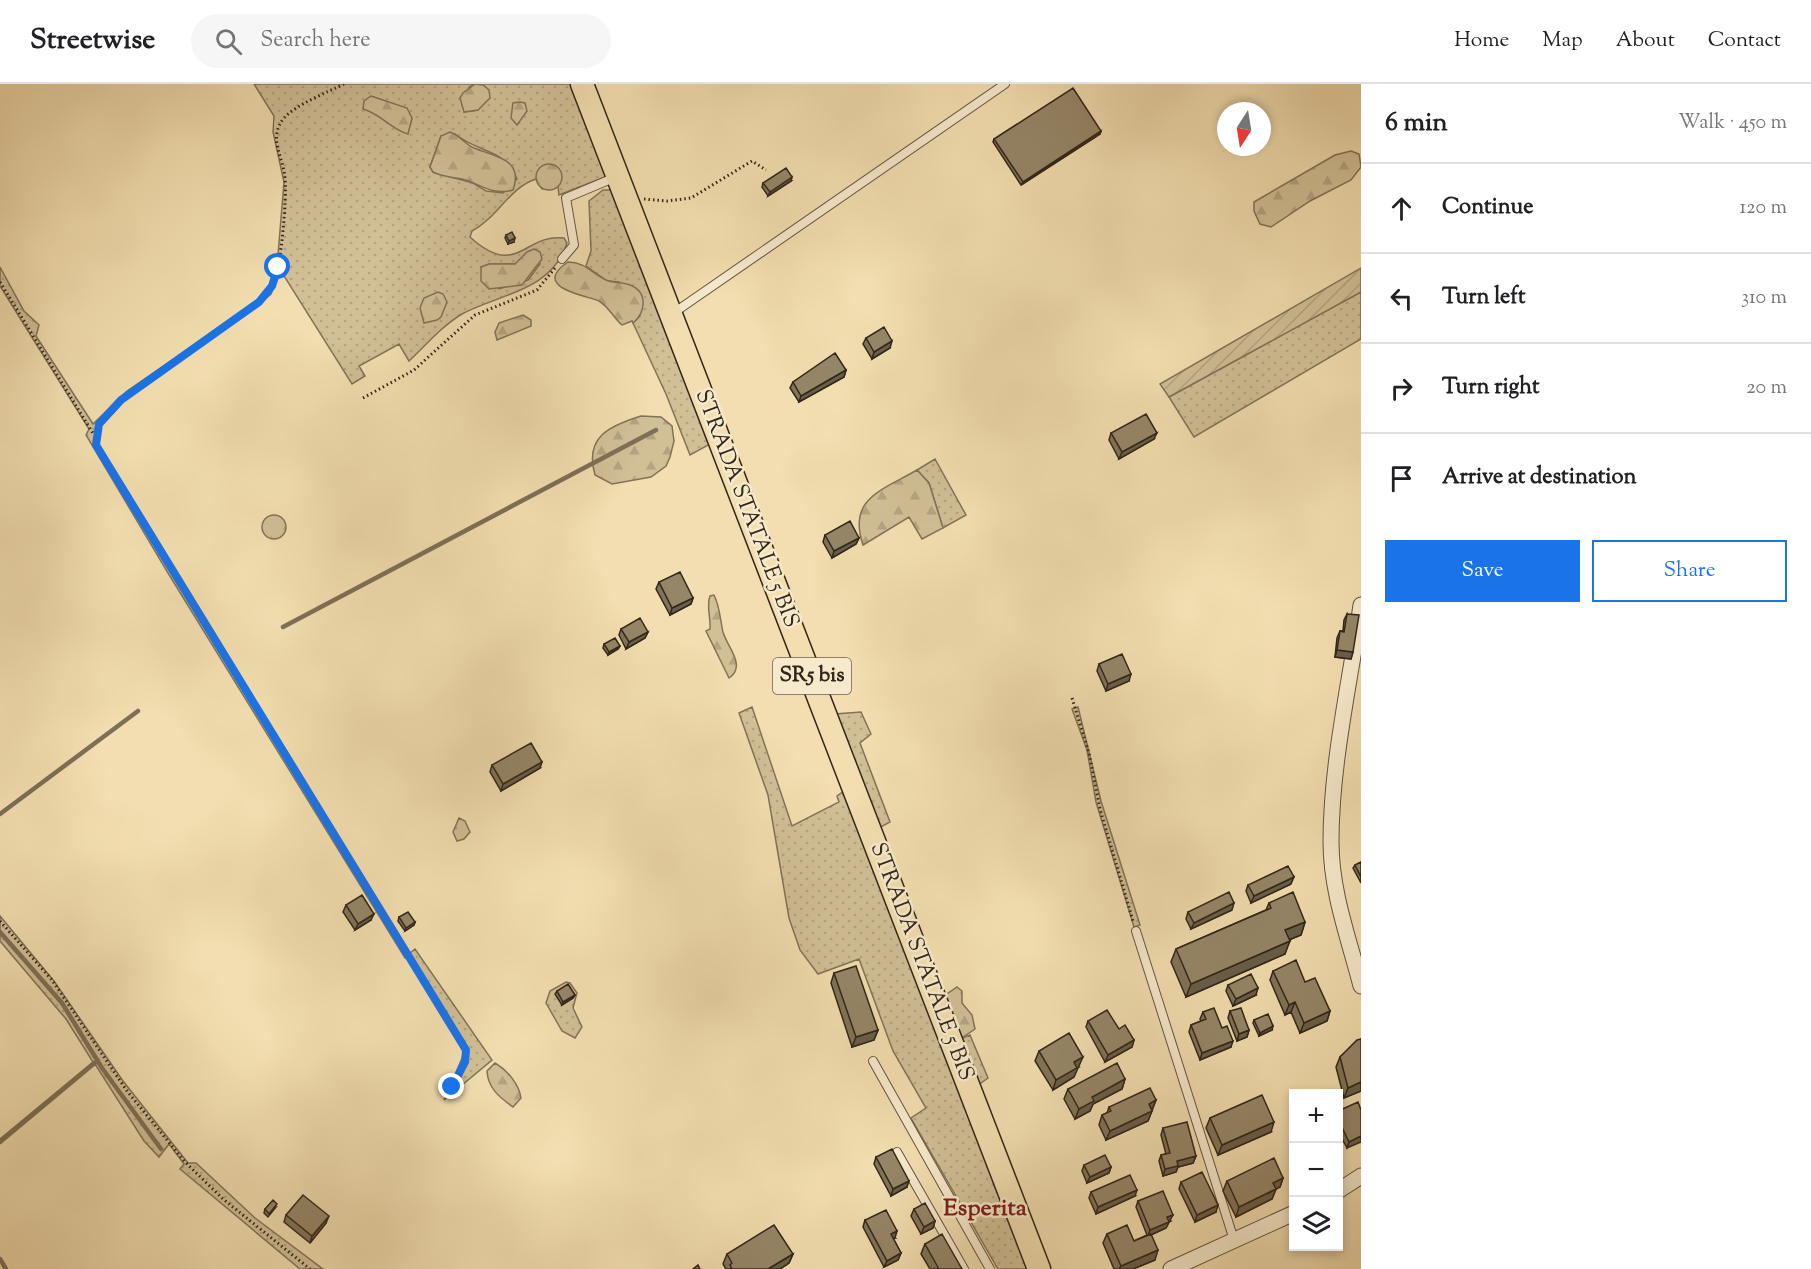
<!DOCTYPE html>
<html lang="en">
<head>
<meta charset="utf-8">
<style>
  body { margin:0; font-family:"Sorts Mill Goudy",serif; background:#f6f6f6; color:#202124 }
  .controls { position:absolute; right:18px; bottom:18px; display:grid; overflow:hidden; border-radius:0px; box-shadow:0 3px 9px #0003 }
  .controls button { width:54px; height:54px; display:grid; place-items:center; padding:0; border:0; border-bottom:2px solid #e0e0e0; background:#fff; color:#202124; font:30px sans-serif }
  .compass { position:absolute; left:1217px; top:18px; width:54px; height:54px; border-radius:50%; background:#fff; box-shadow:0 3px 9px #0003; rotate:192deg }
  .stop { position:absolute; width:18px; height:18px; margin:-14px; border:4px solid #1a73e8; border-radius:50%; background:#fff }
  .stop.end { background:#1a73e8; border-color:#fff; box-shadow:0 2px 6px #0008 }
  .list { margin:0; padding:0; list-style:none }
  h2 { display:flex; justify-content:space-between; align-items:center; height:78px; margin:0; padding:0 24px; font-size:26px }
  h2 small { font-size:20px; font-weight:400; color:#757577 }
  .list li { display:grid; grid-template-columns:39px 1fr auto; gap:18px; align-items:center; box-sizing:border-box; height:90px; padding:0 24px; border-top:2px solid #e0e0e0 }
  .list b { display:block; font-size:22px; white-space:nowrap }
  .list em { font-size:20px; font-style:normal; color:#757577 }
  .actions { display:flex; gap:12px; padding:18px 24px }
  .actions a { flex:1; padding:14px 0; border:2px solid #1a73e8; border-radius:0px; text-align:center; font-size:21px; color:#1a73e8 }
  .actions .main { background:#1a73e8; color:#fff }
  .icon { flex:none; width:33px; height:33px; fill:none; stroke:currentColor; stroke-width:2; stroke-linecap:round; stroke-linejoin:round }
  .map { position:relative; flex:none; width:1361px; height:1185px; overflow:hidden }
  header { display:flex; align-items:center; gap:36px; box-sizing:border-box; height:84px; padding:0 30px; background:#fff; border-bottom:2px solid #e0e0e0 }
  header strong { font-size:28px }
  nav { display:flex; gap:33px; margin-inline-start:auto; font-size:21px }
  .search { width:420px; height:54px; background:#f6f6f6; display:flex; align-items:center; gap:15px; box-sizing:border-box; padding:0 21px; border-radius:33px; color:#757577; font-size:22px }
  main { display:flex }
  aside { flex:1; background:#fff }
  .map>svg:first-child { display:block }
  .grass { fill:url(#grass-dots); stroke:#817358; stroke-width:1.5; fill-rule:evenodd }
  .forest { fill:url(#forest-firs); stroke:#817358; stroke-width:1.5 }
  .garden { fill:url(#garden-furrows); stroke:#817358; stroke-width:1.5 }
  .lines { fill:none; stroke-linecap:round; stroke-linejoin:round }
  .stream { stroke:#7d7055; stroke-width:4.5 }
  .lane-casing { stroke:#61553f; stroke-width:10 }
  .street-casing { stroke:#61553f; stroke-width:17 }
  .primary-casing { stroke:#312719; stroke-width:25 }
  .path { stroke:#312719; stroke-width:3; stroke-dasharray:1.5 3; stroke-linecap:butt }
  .lane { stroke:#f7eacc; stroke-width:8 }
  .street { stroke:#f7eacc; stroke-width:15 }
  .primary { stroke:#f2deb0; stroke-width:22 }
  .wall { fill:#807359; stroke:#312719; stroke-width:1.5 }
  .shaded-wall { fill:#685e49; stroke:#312719; stroke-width:1.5 }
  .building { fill:#958668; stroke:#312719; stroke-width:1.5 }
  .route { stroke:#1a73e8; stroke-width:8 }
  .labels { text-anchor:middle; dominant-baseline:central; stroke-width:5; stroke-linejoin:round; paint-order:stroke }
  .shield { fill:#f7eacc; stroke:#6c624f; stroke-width:1.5 }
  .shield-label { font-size:21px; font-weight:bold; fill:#312719 }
  .street-label { font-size:22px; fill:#312719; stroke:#f7eacc }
  .neighbourhood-label { font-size:24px; font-weight:bold; fill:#7a1f14; stroke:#f7eacc }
</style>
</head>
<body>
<header>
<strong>Streetwise</strong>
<div class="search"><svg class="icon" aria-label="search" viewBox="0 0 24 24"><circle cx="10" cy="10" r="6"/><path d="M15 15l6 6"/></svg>Search here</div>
<nav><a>Home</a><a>Map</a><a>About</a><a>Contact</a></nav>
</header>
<main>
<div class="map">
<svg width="1361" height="1185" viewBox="0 0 1361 1185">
  <defs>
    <pattern id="grass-dots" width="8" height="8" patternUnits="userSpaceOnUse" patternTransform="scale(1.5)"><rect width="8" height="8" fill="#d1bf96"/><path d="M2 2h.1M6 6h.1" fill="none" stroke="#b4a481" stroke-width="1.8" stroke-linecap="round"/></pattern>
    <pattern id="forest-firs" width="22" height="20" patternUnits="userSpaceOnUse" patternTransform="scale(1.5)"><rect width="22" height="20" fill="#d1bf96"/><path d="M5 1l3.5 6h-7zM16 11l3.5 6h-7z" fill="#b4a481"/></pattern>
    <pattern id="garden-furrows" width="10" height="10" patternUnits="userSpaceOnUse" patternTransform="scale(1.5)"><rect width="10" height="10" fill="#d1bf96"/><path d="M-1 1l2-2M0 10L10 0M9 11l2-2" fill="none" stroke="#b4a481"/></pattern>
  </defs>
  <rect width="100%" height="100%" fill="#f2deb0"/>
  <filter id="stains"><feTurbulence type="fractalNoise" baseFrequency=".00333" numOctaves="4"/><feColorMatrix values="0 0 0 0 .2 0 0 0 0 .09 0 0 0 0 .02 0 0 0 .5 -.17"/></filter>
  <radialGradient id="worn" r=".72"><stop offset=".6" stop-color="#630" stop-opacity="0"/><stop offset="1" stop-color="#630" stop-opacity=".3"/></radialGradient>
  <!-- grass -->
  <path class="grass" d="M254 0H475L469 3 464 28 478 26 483 1 478 0H574L610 91 559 111 558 103 542 105 536 95C510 103 497 134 472 147L470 153C517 196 524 149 564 154L567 159C552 207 499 210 462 230 442 242 426 261 409 277L399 260 359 282 365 292 352 300 281 187 271 210 255 224 112 324C102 336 95 347 98 363L410 869 415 865 492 976 444 1016 466 965 409 871 405 874 168 489 86 351 89 345 0 202V183L24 227 39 241 36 252 93 340 127 307 258 217 268 206 277 183 284 98 273 48 274 32ZM455 50C478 69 506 65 517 95L503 109 486 107 473 99 433 88 430 83 441 52ZM489 180H540L528 196 499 205 481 183Z
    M603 106H613L712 359 690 371 666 310 633 239 640 232 619 198 607 197 586 182 591 167 589 117Z
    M1361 208V255L1194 353 1169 313Z
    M935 375 966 431 943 444 929 399 917 386Z
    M752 623 792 742 839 718 837 712 844 707 1027 1185H998L911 1034 926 1024 893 967 859 875 818 890 800 866 789 834 768 711 739 629Z
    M1078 623 1101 717 1140 841 1134 843 1096 718 1087 666 1072 625Z
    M861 628 871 650 860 659 890 738 879 744 835 630Z
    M0 832 54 897 123 997 188 1079H196L255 1134 323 1185H300L180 1085 184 1080 169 1060 159 1073 144 1057 95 980 0 1058V1055L93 978 66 935 0 857Z
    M566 898 570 899 577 909 573 924 582 943 575 954 562 947 546 919 550 907Z
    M970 951 988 994 978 1001 960 955Z"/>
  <!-- forest -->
  <path class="forest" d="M475 0 483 1 489 6 490 14 478 26 464 28 460 14 463 9Z
    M371 12 407 24 412 34 408 50C392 46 381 30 363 25L364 17Z
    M520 18 525 19 527 27 517 41 511 34 513 19Z
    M450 48C459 51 465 60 474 64 496 73 524 75 513 106 492 112 481 100 462 95 452 93 443 93 433 88L430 83 441 52Z
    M1351 67 1359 70 1361 83 1351 96 1310 117 1271 143 1260 140 1254 127V118L1335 71Z
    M536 93a13 13 0 1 1 26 0a13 13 0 1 1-26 0Z
    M534 165 540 168 542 175 522 201 489 205 481 197V183L489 180H515L527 168Z
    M568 178C586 178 592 190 606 196 613 199 622 198 630 201 648 208 646 228 633 239L632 237 622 241C614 234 608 222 599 217 589 212 529 204 568 178Z
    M438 208 443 210 447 218 441 233 437 236 424 239 420 224 424 214Z
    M523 231 531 236V242L497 256 495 248 499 239Z
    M641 332 661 333 672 342 674 357 670 373 666 382 651 393 612 400 595 391C584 353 609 342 641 332Z
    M917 386 929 399 943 444 922 455 909 433 863 461C847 414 883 406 917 386Z
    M262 443a12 12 0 1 1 24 0a12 12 0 1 1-24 0Z
    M714 511C720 523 720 535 723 548 727 563 747 582 729 594L706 547 710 545C711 534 706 521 710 512Z
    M459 734 465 737 470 748 464 755 457 757 453 748Z
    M957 903 962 907V919L972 931 975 945 960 955 944 912Z
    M495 979C507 986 519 1000 521 1014L513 1023C499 1013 488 1004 487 987Z"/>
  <!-- garden -->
  <path class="garden" d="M1361 184V208L1169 313 1160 300Z"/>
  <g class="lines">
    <!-- stream -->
    <path class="stream" d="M283 543 656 346
      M0 730 138 627
      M0 848 62 919 102 984 161 1065
      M0 1058 97 977
      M0 1175 6 1185"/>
    <defs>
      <path id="lane" d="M562 175 574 161 566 114 616 93
        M672 230 1005 0
        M1136 847 1234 1156
        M873 977 990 1185
        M897 1068 964 1185"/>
      <path id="street" d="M1361 521C1350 599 1331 679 1331 758 1331 808 1349 855 1361 902
        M1338 1107 1361 1092
        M1171 1185 1294 1129"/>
      <path id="primary" d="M582 0 1039 1185"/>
    </defs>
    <!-- lane casing -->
    <use href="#lane" class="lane-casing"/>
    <!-- street casing -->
    <use href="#street" class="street-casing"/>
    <!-- primary casing -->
    <use href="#primary" class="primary-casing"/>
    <!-- path -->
    <path class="path" d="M344 0C328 8 295 21 284 34 267 55 284 73 285 95 287 115 281 181 274 199 269 209 261 216 253 223L121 316 99 340 96 361 466 966 465 977 452 1003
      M644 115 667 117 691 114 752 77 766 86
      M0 198 94 351
      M363 314 414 286 475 231 537 206 555 184
      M1072 614 1089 669 1100 725 1133 837
      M0 837 52 896 127 1007 185 1078 223 1115 310 1185"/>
    <!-- lane -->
    <use href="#lane" class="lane"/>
    <!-- street -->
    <use href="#street" class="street"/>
    <!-- primary -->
    <use href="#primary" class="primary"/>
  </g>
  <!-- wall -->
  <path class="wall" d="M1101 47 1100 50 1021 101 993 58 994 55Z
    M791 97 768 112 762 103 763 99Z
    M506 151 514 158 508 160 505 154Z
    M866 254 890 264 872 275 863 260Z
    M846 286 844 293 799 318 790 304 793 298Z
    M1111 349 1154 355 1119 375 1109 356Z
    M825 451 859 454 856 460 832 474 823 458Z
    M659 498 693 514 691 520 670 531 656 505Z
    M1347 530 1353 568 1351 575 1335 573 1337 554 1340 547H1343L1344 536Z
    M621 545 648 548 645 554 626 565 619 551Z
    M604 560 620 562 618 565 608 571 603 564Z
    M1099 580 1129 597 1106 607 1097 587Z
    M492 681 540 684 501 707 490 688Z
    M1361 778V799L1353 784 1355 781Z
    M1291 800 1251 819 1246 807 1248 801Z
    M1269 819 1305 838 1301 851 1289 856 1285 870 1186 913 1171 878 1176 865 1266 826Z
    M346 821 371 836 355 846 343 828Z
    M1232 826 1191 845 1186 835 1188 828Z
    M399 833 415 838 414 841 405 847 398 837Z
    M1273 887 1305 898 1330 927 1327 937 1300 949 1291 928 1285 931 1270 896Z
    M834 889 878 946 874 956 852 963 831 899Z
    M1228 901 1256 911 1233 922 1226 907Z
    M557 907 575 911 573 914 562 921 555 910Z
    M1230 927 1249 946 1247 953 1237 957 1228 934Z
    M1203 928 1222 944 1231 963 1200 976 1189 948 1191 941 1201 937 1200 935Z
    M1254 936 1272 946 1259 952 1253 939Z
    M1088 937 1119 945 1134 956 1132 963 1105 978 1086 943Z
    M1361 955V1007L1344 1014 1336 983 1340 973Z
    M1039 967 1079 983 1077 984 1074 993 1053 1006 1035 977Z
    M1125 995 1122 1005 1093 1020 1090 1027 1075 1035 1064 1015 1068 1005Z
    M1156 1016 1148 1037 1106 1056 1099 1041 1102 1031 1107 1029 1109 1023Z
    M1361 1026 1347 1064 1338 1047V1027Z
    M1210 1034 1271 1048 1218 1071 1206 1044Z
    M1163 1044 1196 1072 1193 1079 1178 1083 1176 1088 1163 1092 1159 1077 1161 1071 1166 1070 1161 1051Z
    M876 1073 907 1103 891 1112 874 1080Z
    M1084 1081 1111 1083 1109 1089 1087 1099 1082 1087Z
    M1283 1094 1280 1103 1276 1105 1272 1115 1236 1133 1223 1107 1227 1097Z
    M1181 1098 1216 1128 1195 1138 1179 1105Z
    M1091 1108 1135 1112 1096 1130 1089 1114Z
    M1138 1117 1171 1137 1169 1138 1166 1144 1151 1151 1155 1176 1133 1185H1114L1103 1159 1107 1150 1134 1157 1147 1151 1136 1123Z
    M276 1123 268 1133 264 1129 265 1125Z
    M914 1125 935 1137 933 1144 921 1150 911 1132Z
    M286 1131 326 1139 310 1159 284 1138Z
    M865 1136 895 1154H893L901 1169 898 1176 884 1183 863 1143Z
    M925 1160 962 1185H930L921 1170Z
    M727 1170H793L789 1179 780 1185H726L723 1180Z"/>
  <!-- shaded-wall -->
  <path class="shaded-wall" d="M1101 47 1100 50 1021 101 1023 98Z
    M792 93 791 97 768 112 770 108Z
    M515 154 514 158 508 160 509 157Z
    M892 257 890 264 872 275 874 268Z
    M846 286 844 293 799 318 801 312Z
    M1157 349 1154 355 1119 375 1122 368Z
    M859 454 856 460 832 474 834 467Z
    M693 514 691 520 670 531 672 524Z
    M648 548 645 554 626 565 629 558Z
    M620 562 618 565 608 571 609 568Z
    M1337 566 1353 568 1351 575 1335 573Z
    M1131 590 1129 597 1106 607 1108 600Z
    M542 678 540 684 501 707 503 700Z
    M1294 793 1291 800 1251 819 1254 812Z
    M1234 819 1232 826 1191 845 1194 839Z
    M374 830 371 836 355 846 358 840Z
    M415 838 414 841 405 847 406 844Z
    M1305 838 1301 851 1281 859 1285 846Z
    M1290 857 1285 870 1186 913 1191 900Z
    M1258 904 1256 911 1233 922 1236 915Z
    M575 911 573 914 562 921 563 918Z
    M1295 918 1291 928 1285 931 1289 921Z
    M1330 927 1327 937 1300 949 1304 939Z
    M1273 942 1272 946 1259 952 1260 949Z
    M878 946 874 956 852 963 856 953Z
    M1249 946 1247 953 1237 957 1239 950Z
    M1134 956 1132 963 1105 978 1108 971Z
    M1233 957 1231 963 1200 976 1202 969Z
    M1083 973 1074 993 1053 1006 1056 996 1074 978Z
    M1125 995 1122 1005 1093 1020 1090 1027 1075 1035 1079 1025 1092 1013Z
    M1361 998V1007L1344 1014 1348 1004Z
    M1156 1016 1152 1026 1149 1020Z
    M1152 1027 1148 1037 1106 1056 1110 1047Z
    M1274 1038 1271 1048 1218 1071 1222 1061Z
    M1361 1052V1058L1347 1064 1349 1058Z
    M1196 1072 1193 1079 1178 1083 1176 1088 1163 1092 1165 1085 1177 1077Z
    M1111 1083 1109 1089 1087 1099 1090 1093Z
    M1283 1094 1280 1103 1269 1109 1273 1099Z
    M909 1097 907 1103 891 1112 893 1105Z
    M1276 1105 1272 1115 1236 1133 1239 1123Z
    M1137 1106 1135 1112 1096 1130 1098 1123Z
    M1218 1121 1216 1128 1195 1138 1197 1131Z
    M1173 1131 1166 1144 1148 1152 1150 1146 1167 1133Z
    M329 1132 326 1139 310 1159 312 1152Z
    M935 1137 933 1144 921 1150 924 1143Z
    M897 1147 895 1154 888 1157 891 1150Z
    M1158 1166 1155 1176 1133 1185H1119L1121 1182Z
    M901 1169 898 1176 884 1183 887 1177Z
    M793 1170 789 1179 780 1185H768Z"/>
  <!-- building -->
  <path class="building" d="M1073 4 1101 47 1023 98 994 55Z
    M786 84 792 93 770 108 763 99Z
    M512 148 515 154 509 157 506 151Z
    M884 243 892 257 874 268 866 254Z
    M835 269 846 286 801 312 793 298Z
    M1146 330 1157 349 1122 368 1111 349Z
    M850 437 859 454 834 467 825 451Z
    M680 488 693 514 672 524 659 498Z
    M1347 530 1359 531 1353 568 1337 566 1340 547 1344 548Z
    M640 534 648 548 629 558 621 545Z
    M615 554 620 562 609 568 604 560Z
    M1122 570 1131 590 1108 600 1099 580Z
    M531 659 542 678 503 700 492 681Z
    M1361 778V793L1355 781Z
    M1288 782 1294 793 1254 812 1248 801Z
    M1229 808 1234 819 1194 839 1188 828Z
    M1293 808 1305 838 1285 846 1290 857 1191 900 1176 865 1271 824 1269 819Z
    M362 811 374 830 358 840 346 821Z
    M408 828 415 838 406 844 399 833Z
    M1296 876 1305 898 1315 894 1330 927 1304 939 1295 918 1289 921 1273 887Z
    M856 882 878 946 856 953 834 889Z
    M1251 890 1258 904 1236 915 1228 901Z
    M568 900 575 911 563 918 557 907Z
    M1214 924 1222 944 1227 942 1233 957 1202 969 1191 941 1206 935 1203 928Z
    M1241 924 1249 946 1239 950 1230 927Z
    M1107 926 1119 945 1125 941 1134 956 1108 971 1088 937Z
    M1268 930 1273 942 1260 949 1254 936Z
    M1069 949 1083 973 1074 978 1077 984 1056 996 1039 967Z
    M1361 955V998L1348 1004 1340 973 1357 956Z
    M1117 979 1125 995 1092 1013 1094 1017 1079 1025 1068 1005Z
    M1150 1004 1156 1016 1149 1020 1152 1027 1110 1047 1102 1031 1111 1027 1109 1023Z
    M1262 1011 1274 1038 1222 1061 1210 1034Z
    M1358 1018 1361 1026V1052L1349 1058 1338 1035V1027Z
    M1187 1038 1196 1072 1177 1077 1178 1082 1165 1085 1161 1071 1170 1069 1163 1044Z
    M892 1065 909 1097 893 1105 876 1073Z
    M1105 1071 1111 1083 1090 1093 1084 1081Z
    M1274 1074 1283 1094 1273 1099 1276 1105 1239 1123 1227 1097Z
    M1202 1088 1218 1121 1197 1131 1181 1098Z
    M1130 1091 1137 1106 1098 1123 1091 1108Z
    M1163 1107 1173 1131 1167 1133 1169 1138 1150 1146 1138 1117Z
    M303 1111 329 1132 312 1152 286 1131Z
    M273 1116 277 1120 269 1130 265 1125Z
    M925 1119 935 1137 924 1143 914 1125Z
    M886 1126 897 1147 891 1150 901 1169 887 1177 865 1136Z
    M774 1141 793 1170 768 1185H732L730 1181 732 1179 727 1170Z
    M1127 1141 1134 1157 1151 1150 1158 1166 1121 1182 1107 1150Z
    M942 1150 962 1185H939L925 1160Z
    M698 1181 700 1185H693Z"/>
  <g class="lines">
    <!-- route -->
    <path class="route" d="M278 183 272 202 259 218 121 316 99 340 96 361 466 966 465 978 452 1003"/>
  </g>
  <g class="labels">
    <!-- shield labels -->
    <rect class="shield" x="773" y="574" width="78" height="36" rx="4.5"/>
    <g class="shield-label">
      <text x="812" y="592">SR5 bis</text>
    </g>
    <!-- street labels -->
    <g class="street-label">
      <text transform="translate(746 425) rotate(69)">STRADA STATALE 5 BIS</text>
      <text transform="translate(921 878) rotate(69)">STRADA STATALE 5 BIS</text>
    </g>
    <!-- neighbourhood labels -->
    <g class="neighbourhood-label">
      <text x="985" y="1125">Esperita</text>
    </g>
  </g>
  <rect width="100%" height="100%" filter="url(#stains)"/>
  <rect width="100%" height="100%" fill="url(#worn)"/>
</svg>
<div class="controls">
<button>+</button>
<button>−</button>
<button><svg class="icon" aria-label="layers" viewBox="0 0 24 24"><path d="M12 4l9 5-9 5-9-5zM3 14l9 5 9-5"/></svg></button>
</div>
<svg class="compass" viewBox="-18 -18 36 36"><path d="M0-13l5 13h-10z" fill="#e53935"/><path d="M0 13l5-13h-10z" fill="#757577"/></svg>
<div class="stop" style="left:278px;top:183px"></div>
<div class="stop end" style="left:452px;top:1003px"></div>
</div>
<aside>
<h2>6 min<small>Walk · 450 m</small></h2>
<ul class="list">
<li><svg class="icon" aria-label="ahead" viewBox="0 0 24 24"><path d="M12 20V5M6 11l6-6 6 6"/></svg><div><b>Continue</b></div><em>120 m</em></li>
<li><svg class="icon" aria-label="left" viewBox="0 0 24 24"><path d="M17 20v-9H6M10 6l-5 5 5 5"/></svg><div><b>Turn left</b></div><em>310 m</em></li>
<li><svg class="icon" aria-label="right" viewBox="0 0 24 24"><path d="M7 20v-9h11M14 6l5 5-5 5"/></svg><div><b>Turn right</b></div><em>20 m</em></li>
<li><svg class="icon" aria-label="arrive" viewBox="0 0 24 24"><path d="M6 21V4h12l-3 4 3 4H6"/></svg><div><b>Arrive at destination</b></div></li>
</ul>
<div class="actions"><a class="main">Save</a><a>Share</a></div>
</aside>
</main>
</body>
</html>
